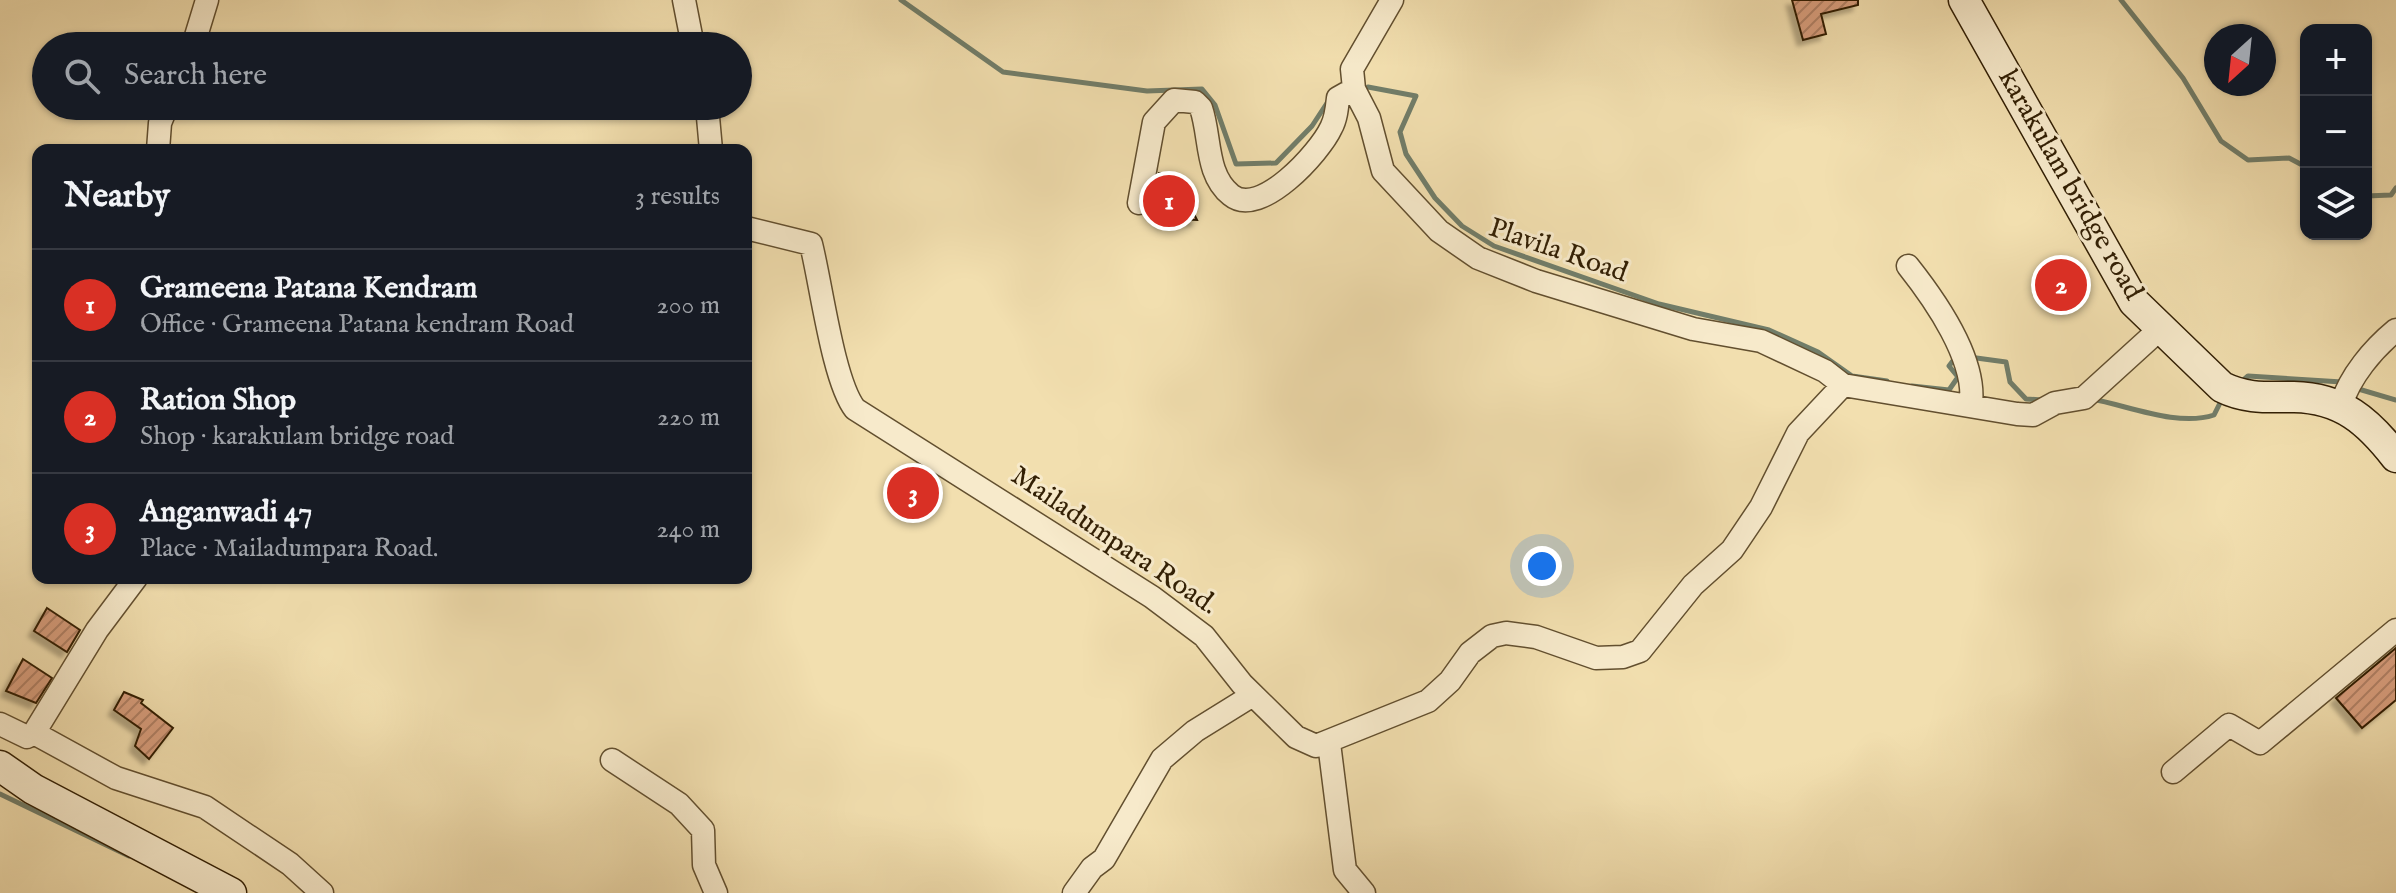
<!DOCTYPE html>
<html lang="en">
<head>
<meta charset="utf-8">
<style>
  body { margin:0; font-family:"IM FELL English",serif; background:#242831; color:#f1f3f6 }
  .controls { position:absolute; right:24px; top:24px; display:grid; overflow:hidden; border-radius:16px; box-shadow:0 2px 6px #0004 }
  .controls button { width:72px; height:72px; display:grid; place-items:center; padding:0; border:0; border-bottom:2px solid #363941; background:#171b24; color:#f1f3f6; font:40px sans-serif }
  .compass { position:absolute; left:2204px; top:24px; width:72px; height:72px; border-radius:50%; background:#171b24; box-shadow:0 2px 6px #0004; rotate:207deg }
  .you { position:absolute; left:1542px; top:566px; width:28px; height:28px; margin:-20px; border:6px solid #fff; border-radius:50%; background:#1a73e8; box-shadow:0 0 0 12px #1a73e833 }
  .badge { display:grid; place-items:center; width:52px; height:52px; border-radius:50%; background:#d93025; color:#fff; font-size:26px; font-weight:700 }
  .pin { position:absolute; translate:-50% -50%; border:4px solid #fff; box-shadow:0 2px 8px #0006 }
  .list { margin:0; padding:0; list-style:none }
  h2 { display:flex; justify-content:space-between; align-items:center; height:104px; margin:0; padding:0 32px; font-size:34px }
  h2 small { font-size:26px; font-weight:400; color:#9ea1a6 }
  .list li { display:grid; grid-template-columns:52px 1fr auto; gap:24px; align-items:center; box-sizing:border-box; height:112px; padding:0 32px; border-top:2px solid #363941 }
  .list b { display:block; font-size:30px; white-space:nowrap }
  .list p { margin:0; font-size:26px; white-space:nowrap; color:#9ea1a6 }
  .list em { font-size:26px; font-style:normal; color:#9ea1a6 }
  .icon { flex:none; width:44px; height:44px; fill:none; stroke:currentColor; stroke-width:2; stroke-linecap:round; stroke-linejoin:round }
  .map { position:relative; flex:none; width:2396px; height:893px; overflow:hidden }
  .search { position:absolute; background:#171b24; box-shadow:0 2px 6px #0004; left:32px; top:32px; width:720px; height:88px; display:flex; align-items:center; gap:20px; box-sizing:border-box; padding:0 28px; border-radius:44px; color:#9ea1a6; font-size:30px }
  .panel { position:absolute; background:#171b24; box-shadow:0 2px 6px #0004; left:32px; top:144px; width:720px; height:440px; border-radius:16px }
  .map>svg:first-child { display:block }
  .lines { fill:none; stroke-linecap:round; stroke-linejoin:round }
  .stream { stroke:#717d69; stroke-width:5 }
  .building { fill:url(#building-hatch); stroke:#321f04; stroke-width:2; filter:url(#shadow) }
  .minor-casing { stroke:#624f2f; stroke-width:25 }
  .secondary-casing { stroke:#321f04; stroke-width:33 }
  .minor { stroke:#f7eacb; stroke-width:22 }
  .secondary { stroke:#f7eacb; stroke-width:30 }
  .labels { text-anchor:middle; dominant-baseline:central; stroke-width:6; stroke-linejoin:round; paint-order:stroke }
  .street-label { font-size:28px; fill:#321f04; stroke:#f7eacb }
</style>
</head>
<body>
<div class="map">
<svg width="2396" height="893" viewBox="0 0 2396 893">
  <defs>
    <pattern id="building-hatch" width="6" height="6" patternUnits="userSpaceOnUse" patternTransform="scale(2)"><rect width="6" height="6" fill="#d79d7c"/><path d="M-1 1l2-2M0 6l6-6M5 7l2-2" fill="none" stroke="#af7f63"/></pattern>
    <filter id="shadow"><feDropShadow dx="-5.5" dy="5.5" stdDeviation="2" flood-color="#0004"/></filter>
  </defs>
  <rect width="100%" height="100%" fill="#f2dfaf"/>
  <filter id="stains"><feTurbulence type="fractalNoise" baseFrequency=".0025" numOctaves="4"/><feColorMatrix values="0 0 0 0 .2 0 0 0 0 .09 0 0 0 0 .02 0 0 0 .5 -.17"/></filter>
  <radialGradient id="worn" r=".72"><stop offset=".6" stop-color="#630" stop-opacity="0"/><stop offset="1" stop-color="#630" stop-opacity=".3"/></radialGradient>
  <g class="lines">
    <!-- stream -->
    <path class="stream" d="M901 0 1003 72 1147 91 1202 89 1215 105 1236 164 1276 163 1312 126 1329 100
      M2121 0 2183 78 2221 141 2248 160 2289 158 2306 167
      M1368 87 1416 96 1400 132 1406 154 1435 198 1462 226 1494 246 1659 304 1769 330 1818 352 1852 376 1887 381
      M2366 196 2391 195 2396 188
      M1969 357 2006 362 2010 382 2026 399 2042 400
      M2240 383 2248 376 2342 382
      M1912 386 1949 390 1958 377 1949 366 1955 358
      M2355 388 2396 400
      M2092 399C2129 406 2178 427 2214 415L2223 397
      M0 794 129 856"/>
  </g>
  <!-- building -->
  <path class="building" d="M1792 0H1858V5L1821 14 1826 34 1803 40Z
    M1159 173H1167L1166 193 1180 186 1197 220 1170 219 1165 215 1164 222 1153 206Z
    M2064 273 2073 290 2059 297 2050 281Z
    M918 474 931 485 909 511 896 500Z
    M47 608 80 630 67 652 34 631Z
    M2396 648V700L2362 728 2336 698Z
    M23 659 52 678 36 703 6 691Z
    M124 692 143 700 141 703 173 728 149 759 135 746 141 729 114 710Z"/>
  <g class="lines">
    <defs>
      <path id="minor" d="M684 0 693 46
        M1392 0 1352 69 1354 89 1369 118 1383 171 1439 231 1478 258 1536 281 1693 329 1761 341 1825 371 1843 385 2017 414 2033 415 2055 403 2084 398 2161 328
        M193 46 207 0
        M707 106 711 150
        M158 150 160 123 167 106
        M1139 203 1154 122 1174 100 1195 102 1201 108C1211 137 1205 174 1231 195 1260 219 1320 152 1331 128 1336 119 1337 108 1338 98L1354 89
        M746 228 811 244C821 283 833 381 855 409L1152 597 1204 636 1242 684 1296 737 1316 746 1428 701 1450 681 1470 653 1492 636 1506 633 1536 637 1596 658 1623 657 1640 651 1693 585 1732 550 1761 507 1798 433 1843 385
        M1908 266C1935 300 1976 359 1971 403
        M2341 405C2350 376 2373 349 2396 330
        M0 724 27 737 34 733
        M34 733 116 778 205 807 290 864 322 893
        M34 733 97 630 136 578
        M1329 743 1345 870 1364 893
        M612 760 679 804 703 830 704 865 716 893
        M2173 772 2229 725 2260 743 2396 630
        M1074 893 1092 868 1104 859 1162 759 1195 731 1253 695"/>
      <path id="secondary" d="M1964 0 2134 302 2222 387C2246 399 2267 397 2294 397 2342 398 2368 421 2396 457
        M0 766 33 789 231 893"/>
    </defs>
    <!-- minor casing -->
    <use href="#minor" class="minor-casing"/>
    <!-- secondary casing -->
    <use href="#secondary" class="secondary-casing"/>
    <!-- minor -->
    <use href="#minor" class="minor"/>
    <!-- secondary -->
    <use href="#secondary" class="secondary"/>
  </g>
  <g class="labels">
    <!-- street labels -->
    <g class="street-label">
      <text transform="translate(2070 185) rotate(60)">karakulam bridge road</text>
      <text transform="translate(1558 251) rotate(19)">Plavila Road</text>
      <text transform="translate(1114 541) rotate(34)">Mailadumpara Road.</text>
    </g>
  </g>
  <rect width="100%" height="100%" filter="url(#stains)"/>
  <rect width="100%" height="100%" fill="url(#worn)"/>
</svg>
<div class="controls">
<button>+</button>
<button>−</button>
<button><svg class="icon" aria-label="layers" viewBox="0 0 24 24"><path d="M12 4l9 5-9 5-9-5zM3 14l9 5 9-5"/></svg></button>
</div>
<svg class="compass" viewBox="-18 -18 36 36"><path d="M0-13l5 13h-10z" fill="#e53935"/><path d="M0 13l5-13h-10z" fill="#9ea1a6"/></svg>
<div class="you"></div>
<div class="pin badge" style="left:1169px;top:201px">1</div>
<div class="pin badge" style="left:2061px;top:285px">2</div>
<div class="pin badge" style="left:913px;top:493px">3</div>
<div class="search"><svg class="icon" aria-label="search" viewBox="0 0 24 24"><circle cx="10" cy="10" r="6"/><path d="M15 15l6 6"/></svg>Search here</div>
<section class="panel">
<h2>Nearby<small>3 results</small></h2>
<ul class="list">
<li><span class="badge">1</span><div><b>Grameena Patana Kendram</b><p>Office · Grameena Patana kendram Road</p></div><em>200 m</em></li>
<li><span class="badge">2</span><div><b>Ration Shop</b><p>Shop · karakulam bridge road</p></div><em>220 m</em></li>
<li><span class="badge">3</span><div><b>Anganwadi 47</b><p>Place · Mailadumpara Road.</p></div><em>240 m</em></li>
</ul>
</section>
</div>
</body>
</html>
